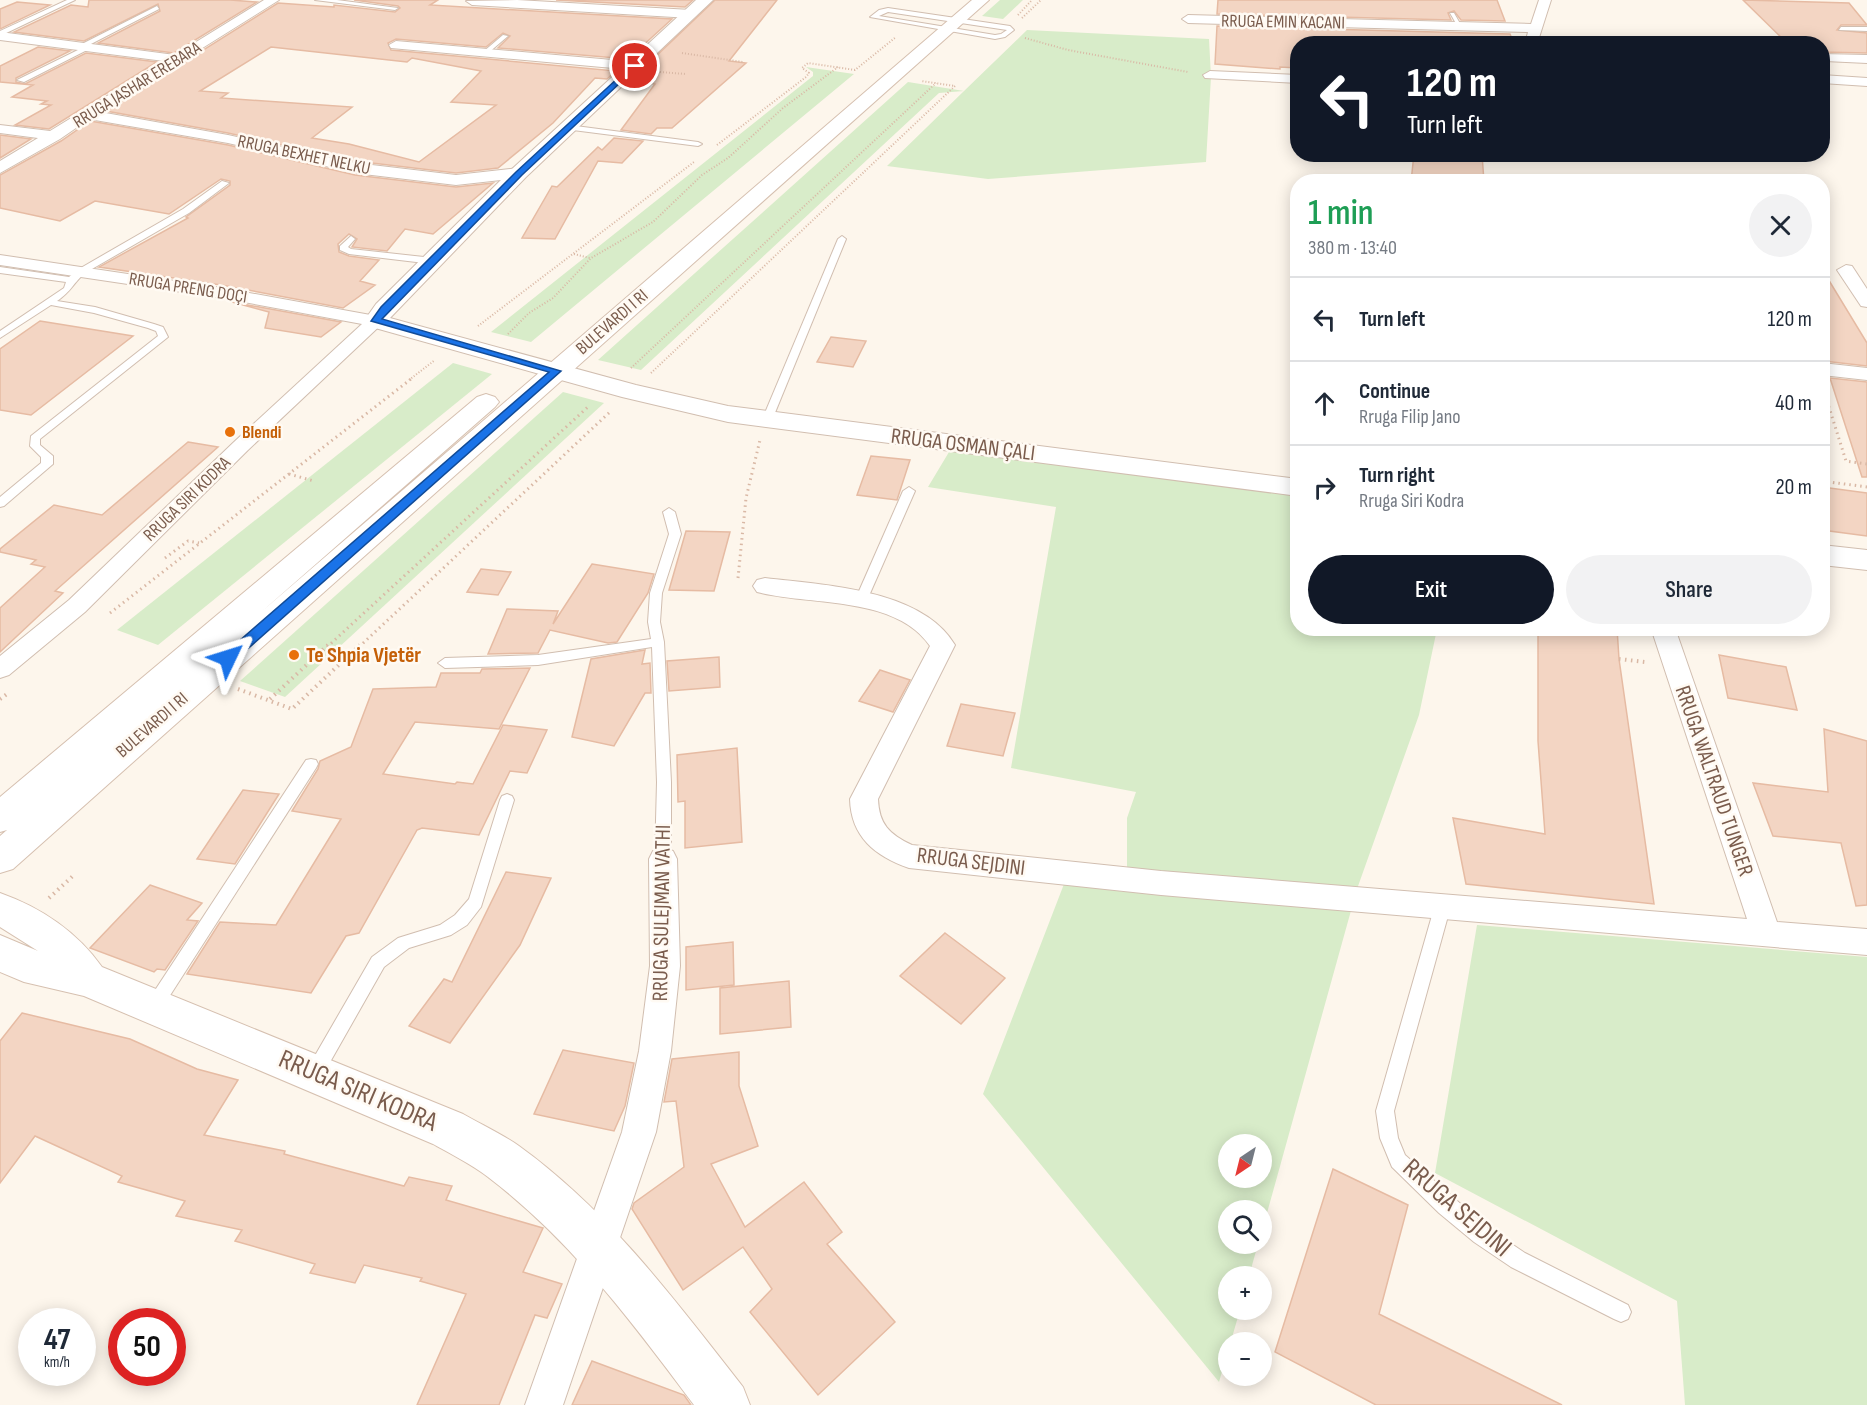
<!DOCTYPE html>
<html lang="en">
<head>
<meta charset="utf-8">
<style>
  :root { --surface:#fff; --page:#f2f2f3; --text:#1f2937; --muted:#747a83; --line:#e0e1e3; --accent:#111827 }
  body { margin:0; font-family:"Sofia Sans Condensed",sans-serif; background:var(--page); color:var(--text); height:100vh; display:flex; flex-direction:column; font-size:22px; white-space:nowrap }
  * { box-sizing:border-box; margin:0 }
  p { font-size:20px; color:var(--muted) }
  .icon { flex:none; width:33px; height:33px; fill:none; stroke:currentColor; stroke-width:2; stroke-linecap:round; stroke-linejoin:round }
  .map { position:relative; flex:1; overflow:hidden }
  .side { position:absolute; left:1290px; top:174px; width:540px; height:462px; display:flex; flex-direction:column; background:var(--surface); border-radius:24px; box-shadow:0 3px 15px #0003 }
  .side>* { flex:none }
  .banner { position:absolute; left:1290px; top:36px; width:540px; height:126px; border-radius:24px; box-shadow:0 3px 15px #0003; background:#111827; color:#fff; overflow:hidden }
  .needle { width:39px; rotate:215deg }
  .controls { position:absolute; left:1218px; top:1134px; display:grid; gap:12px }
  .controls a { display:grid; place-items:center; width:54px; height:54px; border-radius:50%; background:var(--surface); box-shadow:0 3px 15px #0003; font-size:30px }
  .speed { position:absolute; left:18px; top:1308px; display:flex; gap:12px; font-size:30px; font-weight:700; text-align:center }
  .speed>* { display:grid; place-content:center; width:78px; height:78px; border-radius:50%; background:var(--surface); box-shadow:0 3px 15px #0003; line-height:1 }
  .speed small { font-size:15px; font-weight:400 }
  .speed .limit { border:9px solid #d22; background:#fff; color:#111 }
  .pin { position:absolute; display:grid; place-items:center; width:51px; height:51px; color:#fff; margin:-26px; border:3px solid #fff; border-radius:50%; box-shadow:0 2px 6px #0007 }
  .me { position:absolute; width:66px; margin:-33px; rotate:49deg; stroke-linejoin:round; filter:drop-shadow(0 0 4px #0008) }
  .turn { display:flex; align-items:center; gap:21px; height:126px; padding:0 18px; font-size:27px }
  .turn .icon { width:78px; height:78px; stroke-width:2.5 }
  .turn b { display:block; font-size:42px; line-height:51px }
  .round { display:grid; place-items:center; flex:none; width:63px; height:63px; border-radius:32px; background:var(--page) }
  .summary { display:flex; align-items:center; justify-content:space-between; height:102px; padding:0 18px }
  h1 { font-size:36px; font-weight:600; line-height:45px; color:#1e9e55 }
  .button { display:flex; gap:12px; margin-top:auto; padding:12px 18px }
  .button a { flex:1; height:69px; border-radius:36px; background:var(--accent); color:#fff; font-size:24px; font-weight:600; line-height:69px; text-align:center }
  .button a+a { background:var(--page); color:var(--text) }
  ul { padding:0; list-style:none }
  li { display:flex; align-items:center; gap:18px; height:84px; padding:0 18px; border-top:2px solid var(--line) }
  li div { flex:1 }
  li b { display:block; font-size:22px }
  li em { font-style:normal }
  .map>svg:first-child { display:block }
  .green { fill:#d8ecc9; fill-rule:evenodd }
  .building { fill:#f3d5c3; stroke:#e6bba3; stroke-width:1.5; fill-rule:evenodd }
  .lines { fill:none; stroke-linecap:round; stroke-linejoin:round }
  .service-casing { stroke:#d1beb0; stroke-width:2 }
  .minor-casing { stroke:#d1beb0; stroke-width:2 }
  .tertiary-casing { stroke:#d1beb0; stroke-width:2 }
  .secondary-casing { stroke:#d6c0b0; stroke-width:2 }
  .path-far2 { stroke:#d9b8a5; stroke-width:2; stroke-dasharray:1 2; stroke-linecap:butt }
  .path-far1 { stroke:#d9b8a5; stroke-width:3; stroke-dasharray:1.5 4; stroke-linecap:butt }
  .path { stroke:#d9b8a5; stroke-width:4; stroke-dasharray:1.5 4.5; stroke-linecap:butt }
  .service { fill:#fff; fill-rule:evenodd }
  .minor { fill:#fff; fill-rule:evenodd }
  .tertiary { fill:#fff; fill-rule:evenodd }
  .secondary { fill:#fff; fill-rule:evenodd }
  .route { fill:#1a73e8; stroke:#114b97; stroke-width:1.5 }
  .food-dot { fill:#e8710a; stroke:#fffaf3; stroke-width:2 }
  .labels { text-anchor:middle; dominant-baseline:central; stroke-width:5; stroke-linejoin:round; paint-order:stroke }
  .far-street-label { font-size:18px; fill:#7a5c4d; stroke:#fffaf3 }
  .far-food-label { font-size:18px; font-weight:bold; fill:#c56008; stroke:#fffaf3; text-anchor:start }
  .street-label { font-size:22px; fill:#7a5c4d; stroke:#fffaf3 }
  .food-label { font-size:22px; font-weight:bold; fill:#c56008; stroke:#fffaf3; text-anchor:start }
  .near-street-label { font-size:27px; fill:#7a5c4d; stroke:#fffaf3 }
</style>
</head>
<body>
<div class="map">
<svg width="1867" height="1405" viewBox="0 0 1867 1405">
  <rect width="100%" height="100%" fill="#fdf6ec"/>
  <g class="green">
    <path d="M1000,0H1023L1003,19L982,16Z"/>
    <path d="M1027,30L1209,39L1211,77L1206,162L988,179L887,166L964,91L939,93L641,370L598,360L908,82L964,91Z"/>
    <path d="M806,67L854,74L531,342L491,332L813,76V72Z"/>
    <path d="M453,363L492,374L158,645L117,630Z"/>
    <path d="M563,392L604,403L285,697L240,681Z"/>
    <path d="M952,447L1297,489L1298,628L1437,629L1419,715L1357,889L1262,1231V1210H1228V1244H1258L1249,1276H1228V1310H1240L1219,1382L983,1094L1064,884L1127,892V818L1136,792L1011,768L1056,507L928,487ZM1228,1144H1262V1178H1228Z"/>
    <path d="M1477,925L1867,957V1405H1685L1677,1301L1435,1173Z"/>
  </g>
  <g class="building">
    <path d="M89,0H230L257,2L174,53L98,43L160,11L158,4L84,41L14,32L71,5L88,7Z"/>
    <path d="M354,0H438L430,5L672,19L628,59L498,48L510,36L503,33L486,47L396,39L388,43L391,50L616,71L607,79L595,78L553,123L498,168L456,173L355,161L228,133L106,111L278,3L334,7V5L395,12L400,8L398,6ZM271,47L407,62L412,58L481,71L451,102L496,105L419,162L349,144L312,138L352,107L221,98L228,93L200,91Z"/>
    <path d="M556,0H693L685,7Z"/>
    <path d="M715,0H777L729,61L746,63L672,128H657L651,134L621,130L655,84L630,81Z"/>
    <path d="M1218,0H1497L1505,21L1461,20L1454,11L1448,13L1451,20L1217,14Z"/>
    <path d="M1743,0L1849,3L1867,25H1841L1837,30L1867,33V53L1822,52V44H1788Z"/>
    <path d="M17,2L50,5L0,29V9Z"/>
    <path d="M1217,26L1510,34L1514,44H1479L1478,41L1416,37L1418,44H1298V68L1280,67V69L1215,64Z"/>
    <path d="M38,47L70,51L16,78V82L25,84L86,53L157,62L49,129L15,125L51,105L41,104L47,101L12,97L33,85L0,82V66Z"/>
    <path d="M90,121L228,145L355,175L456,187L493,183L433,234L405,229L387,251L352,247L357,239L349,234L338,244L339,252L349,256L379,260L360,281L375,285L343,308L221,285L99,267L188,218L186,217L230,185V181L221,179L169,214L95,201L60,221L0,208V175L61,141Z"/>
    <path d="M0,135L31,139L0,158Z"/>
    <path d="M614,138L643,141L622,163L598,161L555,239L522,238L552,186L557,187L598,147L602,150Z"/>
    <path d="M1414,154H1482L1484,182H1411Z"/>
    <path d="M1822,269L1867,343V366L1824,361Z"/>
    <path d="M232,302L341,322L321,337L265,328L269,312Z"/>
    <path d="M40,321L133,336L31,415L0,410V349Z"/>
    <path d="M831,337L866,341L853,367L817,362Z"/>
    <path d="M1830,378L1867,382V477H1862Z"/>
    <path d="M188,442L218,447L55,591L63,593L0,652V608L45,567L31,564L36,560L0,552V549L54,505L102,515Z"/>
    <path d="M871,456L910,460L897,500L857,495Z"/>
    <path d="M1822,487L1867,493V536L1822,530Z"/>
    <path d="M686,531L730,532L714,591L669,590Z"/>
    <path d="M592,564L654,574L648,593L617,642L608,643L550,630L538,653L488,654L507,609L558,611L553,624Z"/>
    <path d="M481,569L511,572L498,595L467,592Z"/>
    <path d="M1538,628H1617L1619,659L1654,904L1466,884L1453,818L1545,834L1538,741Z"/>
    <path d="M645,650L642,664L650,663L651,693H645L614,746L572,737L591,659Z"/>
    <path d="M1719,655L1786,667L1797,710L1728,698Z"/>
    <path d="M719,657L720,687L669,691L667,661Z"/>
    <path d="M530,668L499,729L415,722L383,774L455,784L457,782L473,784L503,725L547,730L527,773L510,771L479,835L422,828L417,830L359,933L346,936L311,993L187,974L220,922L276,925L341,819L292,811L318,769L320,761L351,747L373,689L436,687L441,673H480L482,669Z"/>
    <path d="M880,670L910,680L893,712L859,701Z"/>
    <path d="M961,704L1015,713L1003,756L947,746Z"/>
    <path d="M1824,729L1867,741V905L1856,906L1841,843L1773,836L1753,783L1828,792Z"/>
    <path d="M737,748L742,842L685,848V801L678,802L677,755Z"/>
    <path d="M243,790L279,794L235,864L197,859Z"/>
    <path d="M506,872L551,878L520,945L450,1043L409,1026L444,979L452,982Z"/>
    <path d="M150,885L202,903L187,920L198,921L165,970L157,969L154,972L90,948Z"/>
    <path d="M945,933L1005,978L961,1024L900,976Z"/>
    <path d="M733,942L734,985L686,990V947Z"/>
    <path d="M789,981L791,1027L720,1034V988Z"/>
    <path d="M22,1013L130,1039L197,1069L238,1080L204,1135L285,1151L284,1154L404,1186L409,1177L452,1186L446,1200L543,1228L523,1272L562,1284L547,1318L535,1315L499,1405H417L466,1294L420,1281L422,1278L364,1265L355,1283L310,1273L315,1264L235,1241L242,1230L176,1216L185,1201L118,1182L122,1176L35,1136L0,1183V1041Z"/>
    <path d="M563,1050L634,1063L625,1106L614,1131L534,1114Z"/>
    <path d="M739,1052V1086L758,1146L711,1164L745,1227L804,1182L842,1232L827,1244L895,1322L818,1395L750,1312L772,1289L743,1247L683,1290L632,1209L634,1203L684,1167L676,1101L664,1102L672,1059Z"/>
    <path d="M1333,1169L1408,1205L1379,1314L1562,1405H1376L1275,1352Z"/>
    <path d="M592,1361L684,1395L691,1405H572Z"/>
  </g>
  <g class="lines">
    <g class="service-casing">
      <g id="service">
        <path d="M67,0H75L0,36V31Z"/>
        <path d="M315,0H337L398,8L395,10Z"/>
        <path d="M157,6L159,9L89,45L91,48L24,82L17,80L82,48L80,45Z"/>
        <path d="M888,8L1010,26L1014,30L1005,37L995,39L870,17L879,10ZM888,12L1007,30L1001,34L995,35L879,16Z"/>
        <path d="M1450,13H1454L1462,27H1458Z"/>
        <path d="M1841,27H1867V31L1839,30Z"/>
        <path d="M503,35L508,36L487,54H483V52Z"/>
        <path d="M568,125L698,142L702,144L698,146L565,129L564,127Z"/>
        <path d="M222,181L229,183L189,213L85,273C73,283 72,291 57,301L95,307L154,324L163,327L168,337L40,439V445L53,456V464L4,506L0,507V497L41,463V457L30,446L31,436L158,336L156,331L148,328L94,313L51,305L0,338V331L64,288L66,282L0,273V267L69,277L79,269L183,209Z"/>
        <path d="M351,236L355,239L348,247L351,249L433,258L438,261L433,264L349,254L340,250V246Z"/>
        <path d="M842,236L846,239L772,420L767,423L763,422L762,420L838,239Z"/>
        <path d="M909,487L915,491L868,598L866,601H858L856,598L903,491Z"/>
        <path d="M669,508L675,512L681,534L662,593L660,622L664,642L671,782V859L668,863L663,865L658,863L655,859L657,782L652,647L538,665L445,668L438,663L445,658L538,655L651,639L648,622L650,593L669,534L663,512Z"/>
        <path d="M311,759L316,760L318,764L316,768L160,1011L154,1013L148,1011L146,1006L148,1001L306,760Z"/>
        <path d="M507,794L512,796L514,800L481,907L467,925L451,935L409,948L384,967L321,1078L315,1080L309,1078L306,1072L309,1066L372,957L398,938L440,925L455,915L469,899L500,800L502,796Z"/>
        <path d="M1443,898L1448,900L1451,905L1394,1111L1398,1138L1405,1155L1488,1228L1525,1253L1628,1305L1631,1312L1628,1319L1621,1322L1614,1319L1511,1267L1474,1242L1439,1213L1392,1167L1380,1138L1376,1111L1435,905L1438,900Z"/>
      </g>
    </g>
    <g class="minor-casing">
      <g id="minor">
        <path d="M264,0H279L100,112L228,135L355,163L456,175L519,168L527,173L519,178L456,185L355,173L228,143L89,119L60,139L0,173V161L38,138L0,133V125L50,131L164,61L0,40V32L175,55Z"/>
        <path d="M517,0L691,10L697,14L691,18L472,5L466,1Z"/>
        <path d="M1539,0H1551L1537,44H1525L1528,32L1188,23L1182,19L1188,15L1531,24Z"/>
        <path d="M396,41L635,62L642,66L635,70L391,48L389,45Z"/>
        <path d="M1822,54L1867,55V63L1825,61L1822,60Z"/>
        <path d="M1210,71L1298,75V83L1205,78L1203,75Z"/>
        <path d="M1822,75L1867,78V86L1822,83Z"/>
        <path d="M0,255L222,288L376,316L385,321L248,450L85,612L9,675L0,678V656L69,600L234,442L362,324L222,298L0,265Z"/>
        <path d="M1846,265L1852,266L1867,289V307L1861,306L1837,270Z"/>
        <path d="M1822,363L1867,368V380L1822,375Z"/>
        <path d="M765,578C824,585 922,589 955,645L878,799C879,824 889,834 912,845L1161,871L1747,919L1651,628H1675L1777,922L1867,929V955L1161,895L909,868C875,856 851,837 850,799L930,646C895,595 810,606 757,592L753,586L757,580Z"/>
        <path d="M663,847L673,851L677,859L680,966L671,1051L656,1132L563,1405H525L622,1132L639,1051L650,966L649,859L653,851Z"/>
      </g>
    </g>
    <g class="tertiary-casing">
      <g id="tertiary">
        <path d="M696,0H713L526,177L390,318L636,385L728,406L1298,479V496L728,422L622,397L368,326L364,321L376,304L512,169Z"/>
        <path d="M1822,545L1867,550V570L1822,565Z"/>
      </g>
    </g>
    <g class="secondary-casing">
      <g id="secondary">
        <path d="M972,0H989L13,869L0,873V836L7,830L0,832V797L477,397L486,394L495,397L499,402L495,407L260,613Z"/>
        <path d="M0,893C42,908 76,931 102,967L463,1114C482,1125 502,1134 519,1146C609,1211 675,1300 743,1387L750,1405H694C632,1322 571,1240 488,1177C471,1164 451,1154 433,1144L84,996L24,982L0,972V935L38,951L0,927Z"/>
      </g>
    </g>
    <g class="path-far2">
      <path d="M1018,15L1032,0"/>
      <path d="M1022,18L1041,0"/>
      <path d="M1025,38L1068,50L1188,72"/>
      <path d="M682,53L743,62"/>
      <path d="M660,72L686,74"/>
      <path d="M717,145L806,77L809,73L802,68L808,63L855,70L896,37"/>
      <path d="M574,254L590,258"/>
      <path d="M478,326L694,162"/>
      <path d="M508,334L529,313L553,298L591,258L653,222L702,175L728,158L783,108L838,67"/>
      <path d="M631,368L936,83"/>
      <path d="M651,373L955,86L921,81"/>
      <path d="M409,380L435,360"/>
    </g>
    <g class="path-far1">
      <path d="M1827,401L1846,461L1867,464"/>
      <path d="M289,474L314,481"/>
      <path d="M1822,481L1867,487"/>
      <path d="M165,558L188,541L199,543"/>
      <path d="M738,578L746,498L760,440"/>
      <path d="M110,613L411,379"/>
      <path d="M327,647L590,405"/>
      <path d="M359,647L611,411"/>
    </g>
    <g class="path">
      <path d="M1619,659L1645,662"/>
      <path d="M238,689L292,709L360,645"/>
      <path d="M0,699L7,694"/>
      <path d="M270,699L328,645"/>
      <path d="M49,898L75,874"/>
    </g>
    <use href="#service" class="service"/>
    <use href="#minor" class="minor"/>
    <use href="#tertiary" class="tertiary"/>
    <use href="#secondary" class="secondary"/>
  </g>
  <path class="route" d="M632,65L638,66L522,175L382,319L561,371L233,662H223V655L549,372L371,321L381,307L516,172Z"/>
  <g class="food-dot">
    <circle cx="230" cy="432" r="6"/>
    <circle cx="294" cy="655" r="6"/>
  </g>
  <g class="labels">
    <g class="far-street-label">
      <text transform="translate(1283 22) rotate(1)">RRUGA EMIN KACANI</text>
      <text transform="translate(137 85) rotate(-32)">RRUGA JASHAR EREBARA</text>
      <text transform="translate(304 155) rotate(12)">RRUGA BEXHET NELKU</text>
      <text transform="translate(188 288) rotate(9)">RRUGA PRENG DOÇI</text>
      <text transform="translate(612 322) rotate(-41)">BULEVARDI I RI</text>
      <text transform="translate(187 499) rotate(-44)">RRUGA SIRI KODRA</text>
      <text transform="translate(152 725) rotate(-41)">BULEVARDI I RI</text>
    </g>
    <g class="far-food-label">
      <text x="242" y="432">Blendi</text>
    </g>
    <g class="street-label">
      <text transform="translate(963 445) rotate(7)">RRUGA OSMAN ÇALI</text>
      <text transform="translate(1714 781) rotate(71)">RRUGA WALTRAUD TUNGER</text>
      <text transform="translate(971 862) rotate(7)">RRUGA SEJDINI</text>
      <text transform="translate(662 913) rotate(-89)">RRUGA SULEJMAN VATHI</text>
    </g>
    <g class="food-label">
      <text x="306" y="655">Te Shpia Vjetër</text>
    </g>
    <g class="near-street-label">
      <text transform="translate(358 1091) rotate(23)">RRUGA SIRI KODRA</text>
      <text transform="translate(1457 1208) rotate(41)">RRUGA SEJDINI</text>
    </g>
  </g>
</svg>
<div class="controls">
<a><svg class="needle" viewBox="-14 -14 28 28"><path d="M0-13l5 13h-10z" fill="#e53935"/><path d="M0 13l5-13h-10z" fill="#747a83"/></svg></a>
<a><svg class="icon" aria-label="search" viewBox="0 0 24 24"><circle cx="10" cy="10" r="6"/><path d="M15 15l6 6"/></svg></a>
<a>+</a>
<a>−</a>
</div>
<div class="speed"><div>47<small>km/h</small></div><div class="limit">50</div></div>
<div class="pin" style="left:635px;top:66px;background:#d93025"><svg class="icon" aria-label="arrive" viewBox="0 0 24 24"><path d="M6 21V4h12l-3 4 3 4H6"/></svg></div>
<svg class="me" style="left:228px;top:658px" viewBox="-20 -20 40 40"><path d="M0-17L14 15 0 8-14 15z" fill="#1a73e8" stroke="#fff" stroke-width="4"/></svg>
<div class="banner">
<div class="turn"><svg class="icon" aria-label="left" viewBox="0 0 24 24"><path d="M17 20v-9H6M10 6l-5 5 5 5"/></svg><div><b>120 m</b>Turn left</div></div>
</div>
<section class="side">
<div class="summary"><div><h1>1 min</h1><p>380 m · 13:40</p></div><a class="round"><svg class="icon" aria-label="close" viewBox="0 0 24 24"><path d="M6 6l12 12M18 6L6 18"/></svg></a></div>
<ul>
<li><svg class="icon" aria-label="left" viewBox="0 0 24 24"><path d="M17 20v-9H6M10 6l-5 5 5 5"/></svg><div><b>Turn left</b></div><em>120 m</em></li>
<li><svg class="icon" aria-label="ahead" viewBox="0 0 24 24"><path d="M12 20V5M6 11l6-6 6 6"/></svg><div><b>Continue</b><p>Rruga Filip Jano</p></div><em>40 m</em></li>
<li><svg class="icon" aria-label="right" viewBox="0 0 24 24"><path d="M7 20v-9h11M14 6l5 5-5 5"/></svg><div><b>Turn right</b><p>Rruga Siri Kodra</p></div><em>20 m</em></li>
</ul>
<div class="button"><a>Exit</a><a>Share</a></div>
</section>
</div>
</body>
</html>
